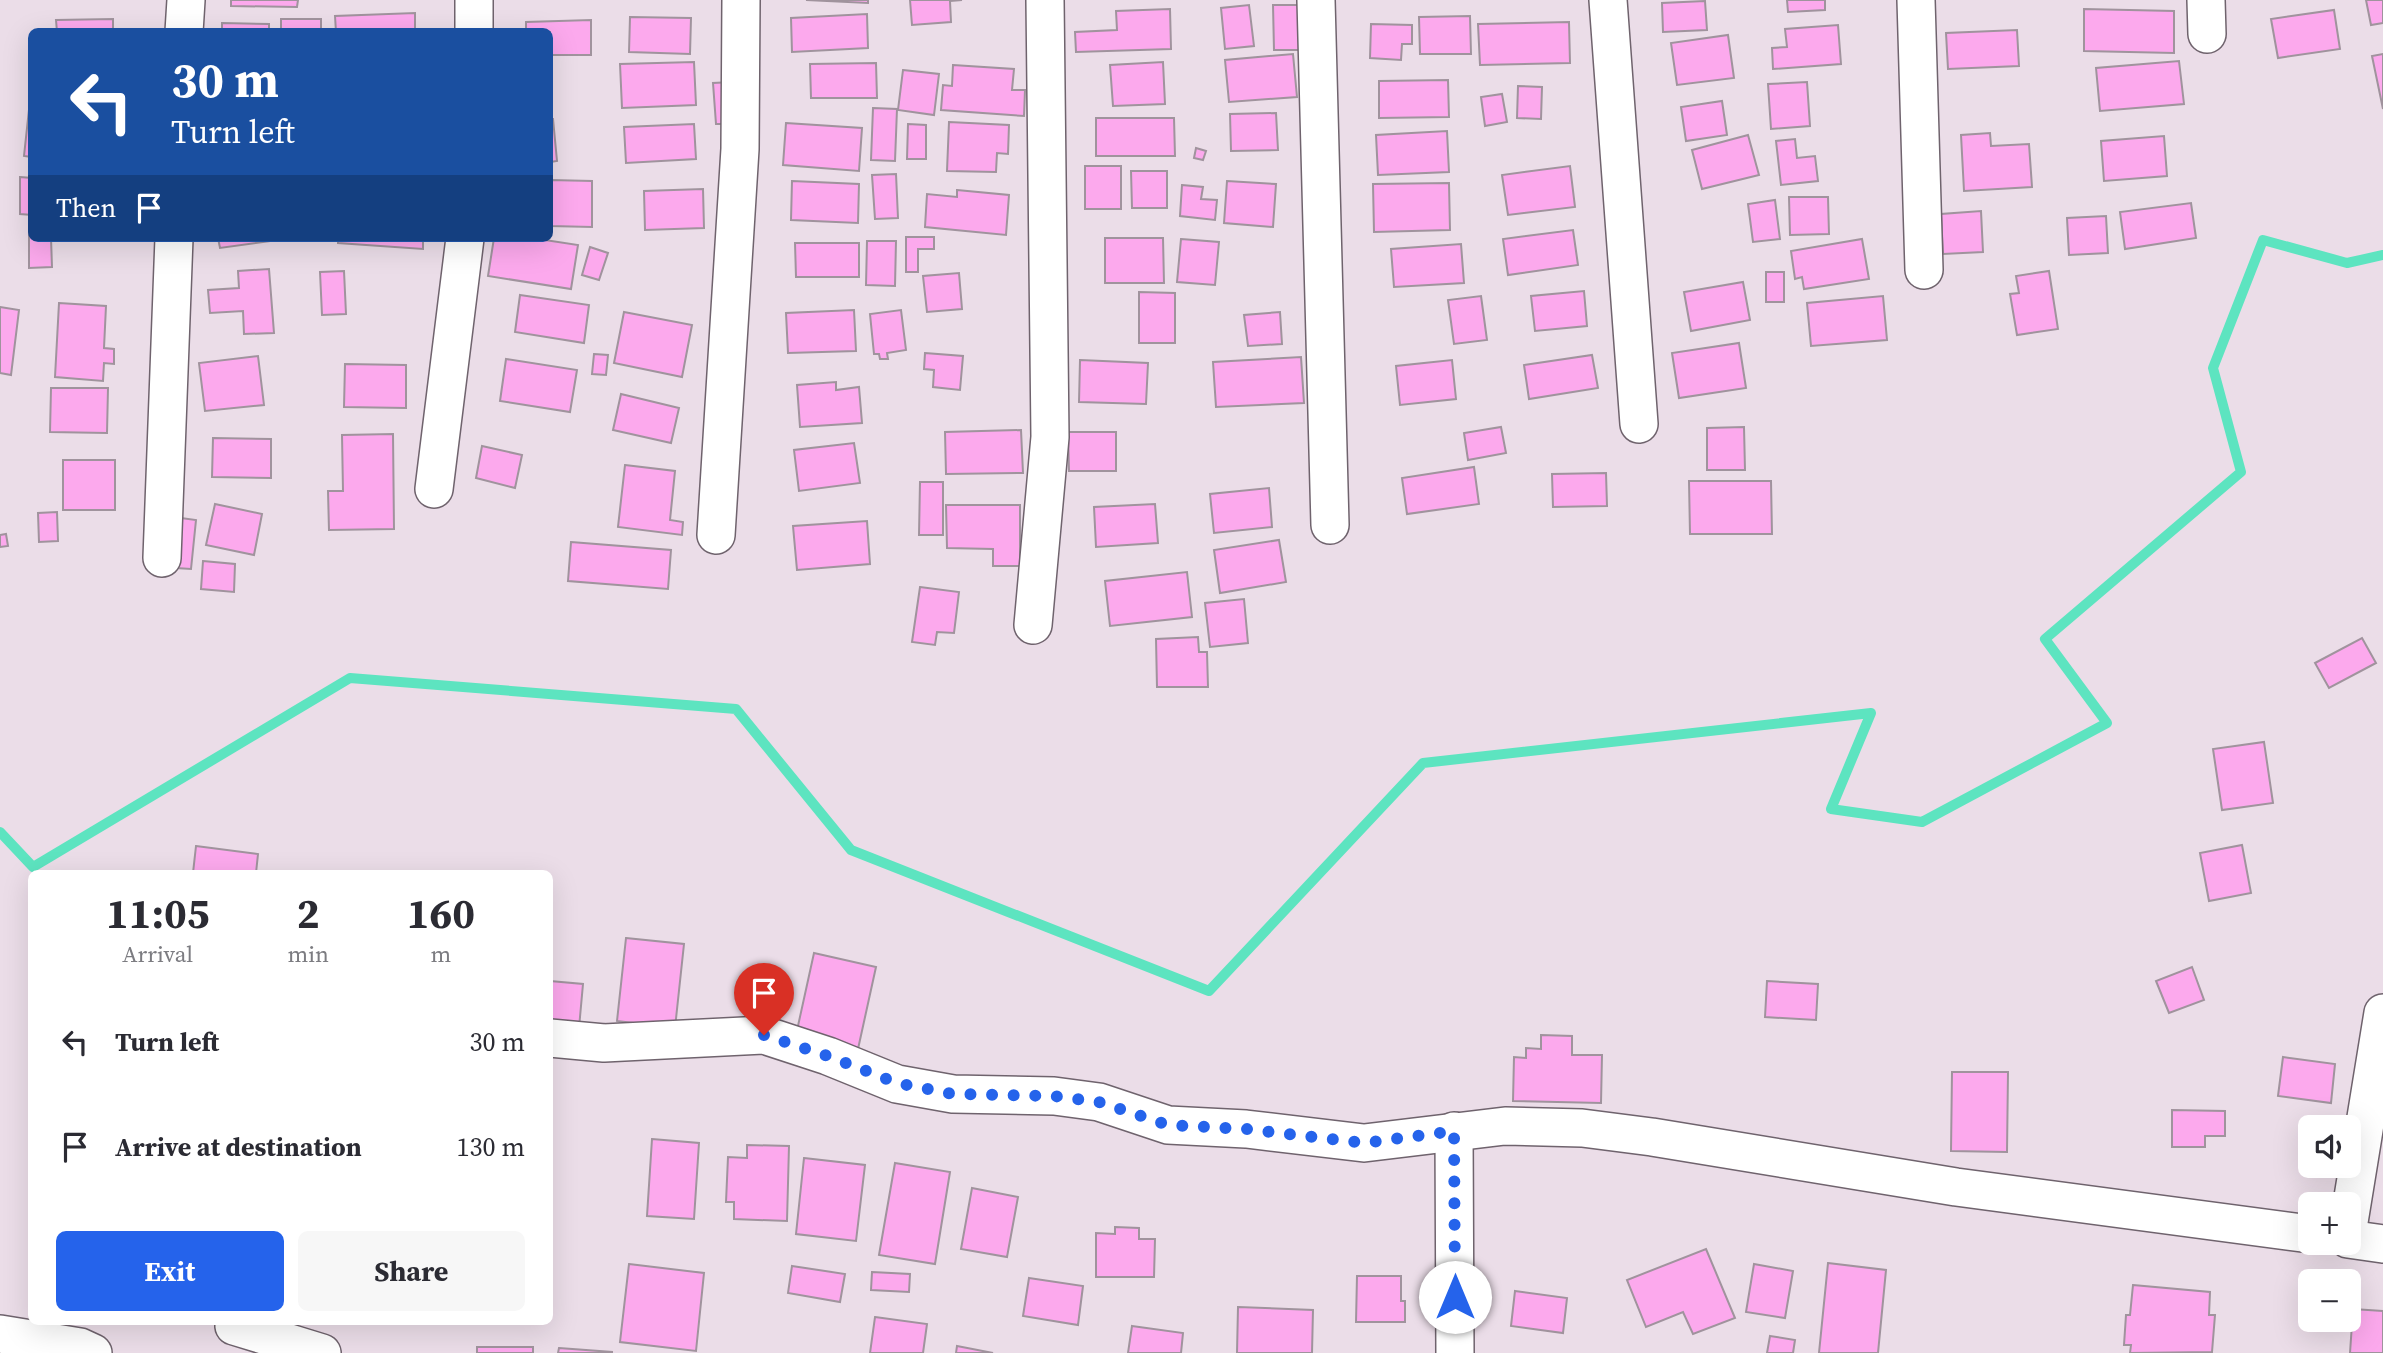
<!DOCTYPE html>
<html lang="en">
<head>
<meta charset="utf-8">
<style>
  :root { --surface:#fff; --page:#f7f7f7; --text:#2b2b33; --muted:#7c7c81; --accent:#2563eb }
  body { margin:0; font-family:"Source Serif 4",serif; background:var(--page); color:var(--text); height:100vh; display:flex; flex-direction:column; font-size:26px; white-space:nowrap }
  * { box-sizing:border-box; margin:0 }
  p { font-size:23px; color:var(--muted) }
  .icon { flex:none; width:38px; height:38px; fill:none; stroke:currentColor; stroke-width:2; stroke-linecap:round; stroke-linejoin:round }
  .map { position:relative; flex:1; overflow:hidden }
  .drawer { position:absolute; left:28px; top:870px; width:525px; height:455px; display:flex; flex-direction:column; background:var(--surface); border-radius:10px; box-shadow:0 7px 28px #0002 }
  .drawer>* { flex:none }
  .hud { position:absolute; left:28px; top:28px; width:525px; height:214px; border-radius:10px; box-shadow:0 7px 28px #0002; background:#1a4fa0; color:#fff; overflow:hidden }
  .fabs { position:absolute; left:2298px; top:1115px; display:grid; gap:14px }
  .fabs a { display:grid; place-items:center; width:63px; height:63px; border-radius:10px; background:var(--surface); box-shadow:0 7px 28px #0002; font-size:35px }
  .pin { position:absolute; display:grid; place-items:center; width:60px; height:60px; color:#fff; margin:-72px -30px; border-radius:50% 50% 50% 0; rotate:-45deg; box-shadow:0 0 7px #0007 }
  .pin .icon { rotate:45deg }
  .me { position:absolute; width:77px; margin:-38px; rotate:0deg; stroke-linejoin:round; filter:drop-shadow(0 0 5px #0008) }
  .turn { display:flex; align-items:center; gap:24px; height:147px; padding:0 28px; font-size:32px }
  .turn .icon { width:91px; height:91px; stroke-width:2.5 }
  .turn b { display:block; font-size:49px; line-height:60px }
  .then { display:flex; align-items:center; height:66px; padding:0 28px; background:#0003; gap:14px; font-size:26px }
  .eta { display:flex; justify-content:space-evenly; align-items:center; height:119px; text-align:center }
  .eta b { font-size:42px; font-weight:700; line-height:49px }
  .cta { display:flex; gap:14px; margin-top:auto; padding:14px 28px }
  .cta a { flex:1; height:80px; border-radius:10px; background:var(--accent); color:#fff; font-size:28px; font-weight:700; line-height:80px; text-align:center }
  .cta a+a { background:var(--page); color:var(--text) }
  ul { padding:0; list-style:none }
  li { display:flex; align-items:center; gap:21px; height:105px; padding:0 28px }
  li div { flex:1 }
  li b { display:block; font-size:26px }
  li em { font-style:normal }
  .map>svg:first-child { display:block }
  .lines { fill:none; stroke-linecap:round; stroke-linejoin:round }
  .stream { stroke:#5de4c0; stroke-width:10 }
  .building { fill:#fca9ed; stroke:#a0939d; stroke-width:2 }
  .minor-casing { stroke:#6f636d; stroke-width:40 }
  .minor { stroke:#fff; stroke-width:37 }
  .route { stroke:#2563eb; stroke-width:12; stroke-dasharray:0 21.6 }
</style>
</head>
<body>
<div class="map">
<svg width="2383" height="1353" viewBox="0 0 2383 1353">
  <rect width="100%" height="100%" fill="#ebdde8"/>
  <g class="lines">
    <path class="stream" d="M0,832L33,867L350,678L736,709L851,850L1209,991L1423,763L1871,713L1831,809L1922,822L2107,723L2045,639L2241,472L2213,368L2263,240L2347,263L2383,255"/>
  </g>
  <g class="building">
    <path d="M231,0H298L297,7L231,6Z"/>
    <path d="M806,0H868V3Z"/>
    <path d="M910,0H962L950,1L951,22L912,25Z"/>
    <path d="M1787,0H1825V10L1788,12Z"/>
    <path d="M2366,0H2383V23L2371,25Z"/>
    <path d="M1705,1L1707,30L1663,32L1662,3Z"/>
    <path d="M1249,5L1254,46L1225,49L1221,8Z"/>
    <path d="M1273,5H1313V50H1274Z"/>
    <path d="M1170,9L1171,49L1076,52L1075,32L1117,30L1116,11Z"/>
    <path d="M2084,9L2174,11V53L2084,51Z"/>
    <path d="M2334,10L2340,49L2278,58L2271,19Z"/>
    <path d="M415,13V32H336L335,16Z"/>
    <path d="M867,14L868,48L792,52L791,18Z"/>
    <path d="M1470,16L1471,54H1420L1419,17Z"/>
    <path d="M630,17L691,18L690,54L629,52Z"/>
    <path d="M113,19V32H57L56,20Z"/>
    <rect x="281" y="19" width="40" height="13"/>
    <path d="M591,20V55H550V32H526V22Z"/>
    <path d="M1569,22L1570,63L1480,65L1478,24Z"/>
    <path d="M222,23L269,24V32H222Z"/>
    <path d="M1371,24L1412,25V44H1402L1401,60L1370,58Z"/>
    <path d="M1838,25L1841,64L1773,69L1772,48L1787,47L1785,29Z"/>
    <path d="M2017,30L2019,66L1948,69L1946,33Z"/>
    <path d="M1728,35L1734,78L1677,85L1671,43Z"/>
    <path d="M1293,54L1297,97L1229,102L1225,60Z"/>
    <path d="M2383,54V109L2372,56Z"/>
    <path d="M2179,61L2184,104L2100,111L2096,68Z"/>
    <path d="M694,62L696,105L622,108L620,64Z"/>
    <path d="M1163,62L1165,104L1113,106L1110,65Z"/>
    <path d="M876,63L877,98H811L810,64Z"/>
    <path d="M953,65L1014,69L1012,90H1025L1024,116L941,110L943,85L952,86Z"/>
    <path d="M903,70L939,74L934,115L898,110Z"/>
    <path d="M1448,80L1449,117L1379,118V81Z"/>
    <path d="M732,82L735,124H716L713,83Z"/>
    <path d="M1807,82L1810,126L1771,129L1768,84Z"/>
    <path d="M1518,86L1542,87L1541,119L1517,118Z"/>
    <path d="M31,91H32V157L24,156Z"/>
    <path d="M1502,94L1507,122L1485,126L1481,97Z"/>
    <path d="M1722,101L1727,135L1686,141L1681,107Z"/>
    <path d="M873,108L897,109L895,161L871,160Z"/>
    <path d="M1276,113L1278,150L1231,151L1230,114Z"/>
    <path d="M1096,118H1174L1175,156H1096Z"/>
    <path d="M550,119H553L557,161L550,162Z"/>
    <path d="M949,122L1009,125L1008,154L997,153L996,172L947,171Z"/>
    <path d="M786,123L862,128L859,171L783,165Z"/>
    <path d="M694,124L696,159L626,163L624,127Z"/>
    <path d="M908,124L926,125V159H907Z"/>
    <path d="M1447,131L1449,172L1378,175L1376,135Z"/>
    <path d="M1990,133L1991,146L2029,144L2032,187L1964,191L1961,135Z"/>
    <path d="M1748,135L1759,175L1702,189L1692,150Z"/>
    <path d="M2164,136L2167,176L2104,181L2101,141Z"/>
    <path d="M1795,139L1797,158L1815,156L1818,181L1781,185L1776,141Z"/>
    <path d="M1196,148L1206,151L1203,160L1194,158Z"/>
    <rect x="1085" y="166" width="36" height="43"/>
    <path d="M1570,166L1575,207L1508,215L1502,175Z"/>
    <path d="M1131,171H1167V208H1132Z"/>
    <path d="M896,174L898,218L875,219L872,175Z"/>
    <path d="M20,177L32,178V215L20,214Z"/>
    <path d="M550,180L592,181V227L550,226Z"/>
    <path d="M792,181L859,184L858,223L791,220Z"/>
    <path d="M1227,181L1276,184L1273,227L1224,223Z"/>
    <path d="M1449,183L1450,230L1374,232L1373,184Z"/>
    <path d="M1182,185L1203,187L1201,199L1217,200L1215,220L1180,216Z"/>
    <path d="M703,189L704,228L645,230L644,191Z"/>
    <path d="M957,190L1009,195L1006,235L925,227L927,194L957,197Z"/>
    <path d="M1789,197H1828L1829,234L1790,235Z"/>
    <path d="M1775,200L1780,239L1753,242L1748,204Z"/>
    <path d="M2191,203L2196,238L2125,249L2120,212Z"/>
    <path d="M1981,211L1983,252L1943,254L1941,214Z"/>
    <path d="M2106,216L2108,253L2069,255L2067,218Z"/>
    <path d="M1573,230L1578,265L1508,275L1503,239Z"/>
    <path d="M29,233H32V238H51L52,267L29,268Z"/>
    <path d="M906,237H934V249H918V272H906Z"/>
    <path d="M218,238H292L220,248Z"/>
    <path d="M338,238H423V249L338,243Z"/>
    <path d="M494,238H532L578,245L571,289L488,276Z"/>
    <path d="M1105,238H1163L1164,283H1105Z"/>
    <path d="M1181,239L1219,242L1215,285L1177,282Z"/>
    <path d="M1862,239L1869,279L1804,289L1802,277L1795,279L1791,251Z"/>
    <path d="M867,241H896L895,286L866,285Z"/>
    <path d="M795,243H859V277H796Z"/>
    <path d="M1461,244L1464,283L1394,287L1391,249Z"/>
    <path d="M590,247L608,253L599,280L582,275Z"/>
    <path d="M269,269L274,333L244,334L243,311L210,313L208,290L239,288L238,271Z"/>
    <path d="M344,271L346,314L322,315L320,272Z"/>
    <path d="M2049,271L2058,329L2017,335L2010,294L2019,293L2016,276Z"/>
    <rect x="1766" y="272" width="18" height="30"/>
    <path d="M959,273L962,309L927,312L923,276Z"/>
    <path d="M1743,282L1750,320L1691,331L1684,292Z"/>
    <path d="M1584,291L1587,326L1535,331L1531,296Z"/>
    <path d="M1139,292L1175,293V343H1139Z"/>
    <path d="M520,295L589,305L584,343L515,332Z"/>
    <path d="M1481,296L1487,340L1454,344L1448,300Z"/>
    <path d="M1883,296L1887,340L1811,346L1807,303Z"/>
    <path d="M59,303L106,306L104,348L114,349V364L104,363L103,381L55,377Z"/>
    <path d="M0,307L19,310L11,375L0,373Z"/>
    <path d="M854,310L856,351L788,353L786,313Z"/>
    <path d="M901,310L906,350L887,353L888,359H880L879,354H874L870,314Z"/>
    <path d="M624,312L692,325L682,377L614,363Z"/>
    <path d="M1280,312L1282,344L1248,346L1244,315Z"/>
    <path d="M1739,343L1746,388L1679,398L1672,353Z"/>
    <path d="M925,353L963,356L960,390L933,387L934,370L924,369Z"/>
    <path d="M594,354L608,355L606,375L592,374Z"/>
    <path d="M1592,355L1598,388L1529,399L1524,365Z"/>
    <path d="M258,356L264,405L205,411L199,363Z"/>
    <path d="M1301,357L1304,403L1216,407L1213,362Z"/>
    <path d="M506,359L577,370L570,412L500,401Z"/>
    <path d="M1080,360L1148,363L1146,404L1079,402Z"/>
    <path d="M1452,360L1456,399L1400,405L1396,366Z"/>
    <path d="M345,364L406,365V408L344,407Z"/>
    <path d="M836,382V390L859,387L862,423L800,427L797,385Z"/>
    <path d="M51,388H108L107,433L50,432Z"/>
    <path d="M621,394L679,408L671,443L613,430Z"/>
    <path d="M1501,427L1506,453L1468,460L1464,433Z"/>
    <path d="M1744,427L1745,470H1707V428Z"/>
    <path d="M1021,430L1023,473L946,474L945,432Z"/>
    <path d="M1068,432H1116V471H1069Z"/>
    <path d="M393,434L394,529L329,530L328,491H343L342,435Z"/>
    <path d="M213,438L271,439V478L212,477Z"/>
    <path d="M854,443L860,483L799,491L794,450Z"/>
    <path d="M482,446L522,455L515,488L476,478Z"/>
    <rect x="63" y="460" width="52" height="50"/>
    <path d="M625,465L675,471L670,520L683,522L682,535L618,527Z"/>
    <path d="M1474,467L1479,504L1407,514L1402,478Z"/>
    <path d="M1606,473L1607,506L1553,507L1552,474Z"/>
    <path d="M1689,481H1771L1772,534H1690Z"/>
    <path d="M920,482H943V535H919Z"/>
    <path d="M1269,488L1272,527L1214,533L1210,494Z"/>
    <path d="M215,504L262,514L254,555L206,545Z"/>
    <path d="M1155,504L1158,543L1096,547L1094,507Z"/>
    <path d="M946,505H1020V566H993V549L947,548Z"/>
    <path d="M57,512L58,541L39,542L38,513Z"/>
    <path d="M181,518L196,520L191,569L176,568Z"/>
    <path d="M867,521L870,564L797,570L793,526Z"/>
    <path d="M6,534L8,546L0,547V535Z"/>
    <path d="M1279,540L1286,582L1220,593L1214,550Z"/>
    <path d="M571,542L671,550L668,589L568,581Z"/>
    <path d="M203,561L235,564L234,592L201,589Z"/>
    <path d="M1187,572L1192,617L1110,626L1105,581Z"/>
    <path d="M920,587L959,592L954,633L937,632L935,645L912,642Z"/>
    <path d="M1244,599L1248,643L1210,647L1205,603Z"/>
    <path d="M1198,637L1199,652H1207L1208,687H1157L1156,639Z"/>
    <path d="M2362,638L2376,663L2329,688L2315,663Z"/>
    <path d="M2264,742L2273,803L2222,810L2213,749Z"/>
    <path d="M2242,845L2251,893L2209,901L2200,853Z"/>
    <path d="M196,846L258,854L256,873H193Z"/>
    <path d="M626,938L684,944L675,1028L617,1021Z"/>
    <path d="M814,953L876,967L858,1049L796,1035Z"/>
    <path d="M2192,967L2204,1000L2169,1013L2156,981Z"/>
    <path d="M550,981L583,984L579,1028L550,1026Z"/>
    <path d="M1767,981L1818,984L1816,1020L1765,1017Z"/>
    <path d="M1541,1035L1572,1036V1055H1602L1601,1103L1513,1101L1514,1057L1526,1058V1048L1541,1049Z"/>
    <path d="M2283,1057L2335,1064L2331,1103L2278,1096Z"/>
    <path d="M1952,1072H2008L2007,1152L1951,1151Z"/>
    <path d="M2172,1110L2225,1111V1136H2205V1147H2172Z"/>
    <path d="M652,1139L699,1143L694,1219L647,1216Z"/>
    <path d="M747,1145L789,1146L787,1221L734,1219V1202H726L728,1157L747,1158Z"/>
    <path d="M804,1158L865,1165L856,1241L796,1234Z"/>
    <path d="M895,1163L950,1172L935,1264L879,1255Z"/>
    <path d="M972,1188L1018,1197L1007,1257L961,1249Z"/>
    <path d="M1115,1227L1139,1228V1239H1155L1154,1277H1096V1233L1115,1234Z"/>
    <path d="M1706,1249L1735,1318L1693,1334L1683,1312L1646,1327L1627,1280Z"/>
    <path d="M1828,1263L1886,1270L1878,1353H1819Z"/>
    <path d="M629,1264L704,1273L696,1351L620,1342Z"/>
    <path d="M1754,1264L1793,1271L1785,1318L1746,1312Z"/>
    <path d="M792,1266L845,1274L840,1302L788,1293Z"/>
    <path d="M872,1272L910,1274L909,1292L871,1290Z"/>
    <path d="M1357,1276H1401V1301H1405V1322H1356Z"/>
    <path d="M1029,1278L1083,1286L1078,1325L1023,1316Z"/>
    <path d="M2133,1285L2210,1292L2209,1315H2215L2212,1352L2130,1353L2131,1345H2124L2126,1315H2130Z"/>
    <path d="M1515,1291L1567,1298L1563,1333L1511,1326Z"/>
    <path d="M1238,1307L1313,1310L1312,1353H1237Z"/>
    <path d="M2353,1309L2383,1311V1353H2350Z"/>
    <path d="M875,1317L927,1324L923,1353H870Z"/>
    <path d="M1132,1326L1183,1333L1181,1353H1128Z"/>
    <path d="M1770,1336L1795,1340L1793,1353H1767Z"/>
    <path d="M957,1346L993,1353H956Z"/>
    <rect x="477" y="1347" width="56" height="6"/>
    <path d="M559,1348L612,1352V1353H558Z"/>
  </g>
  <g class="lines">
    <g class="minor-casing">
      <g id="minor">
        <path d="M1316,0L1330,525"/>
        <path d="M1608,0L1639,424"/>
        <path d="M1916,0L1924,270"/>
        <path d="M2206,0L2207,34"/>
        <path d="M184,32L186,0"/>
        <path d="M474,32V0"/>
        <path d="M434,489L465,238"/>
        <path d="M716,535L740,149L741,0"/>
        <path d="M162,558L174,238"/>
        <path d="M1033,625L1050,437L1045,0"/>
        <path d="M550,1038L604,1043L764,1035L828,1056L897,1084L953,1094L1054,1096L1099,1102L1168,1125L1246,1129L1364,1143L1505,1126L1582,1128L1652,1137L1956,1187L2310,1234"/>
        <path d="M1454,1131L1455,1353"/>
        <path d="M2348,1228L2383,1013"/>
        <path d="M2348,1239L2383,1244"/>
        <path d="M234,1326L322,1353"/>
        <path d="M0,1334L80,1347L93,1353"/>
      </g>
    </g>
    <use href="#minor" class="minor"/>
  </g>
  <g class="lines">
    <path class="route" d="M764,1035L828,1056L897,1083L953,1094L1054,1096L1099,1102L1168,1125L1246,1129L1364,1143L1454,1131L1455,1297"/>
  </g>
</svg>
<div class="fabs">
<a><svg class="icon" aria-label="sound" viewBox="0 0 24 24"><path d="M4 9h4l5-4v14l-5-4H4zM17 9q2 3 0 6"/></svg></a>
<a>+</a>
<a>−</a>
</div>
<div class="pin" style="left:764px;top:1035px;background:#d93025"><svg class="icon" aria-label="arrive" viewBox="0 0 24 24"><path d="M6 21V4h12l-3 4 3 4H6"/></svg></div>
<svg class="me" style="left:1455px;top:1297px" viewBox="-20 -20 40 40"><circle r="19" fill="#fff"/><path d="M0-13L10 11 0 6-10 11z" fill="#2563eb"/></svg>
<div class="hud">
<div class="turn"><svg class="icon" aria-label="left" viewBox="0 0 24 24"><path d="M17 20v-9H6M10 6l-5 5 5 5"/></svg><div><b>30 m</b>Turn left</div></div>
<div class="then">Then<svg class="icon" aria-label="arrive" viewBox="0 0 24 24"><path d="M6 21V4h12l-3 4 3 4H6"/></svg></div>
</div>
<section class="drawer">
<div class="eta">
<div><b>11:05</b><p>Arrival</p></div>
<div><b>2</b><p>min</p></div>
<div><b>160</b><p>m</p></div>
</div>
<ul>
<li><svg class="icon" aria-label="left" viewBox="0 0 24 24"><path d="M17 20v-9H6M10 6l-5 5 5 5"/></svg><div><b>Turn left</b></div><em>30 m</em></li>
<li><svg class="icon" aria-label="arrive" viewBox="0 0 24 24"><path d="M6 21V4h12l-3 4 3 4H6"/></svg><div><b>Arrive at destination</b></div><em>130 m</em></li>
</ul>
<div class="cta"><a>Exit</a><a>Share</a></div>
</section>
</div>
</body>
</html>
